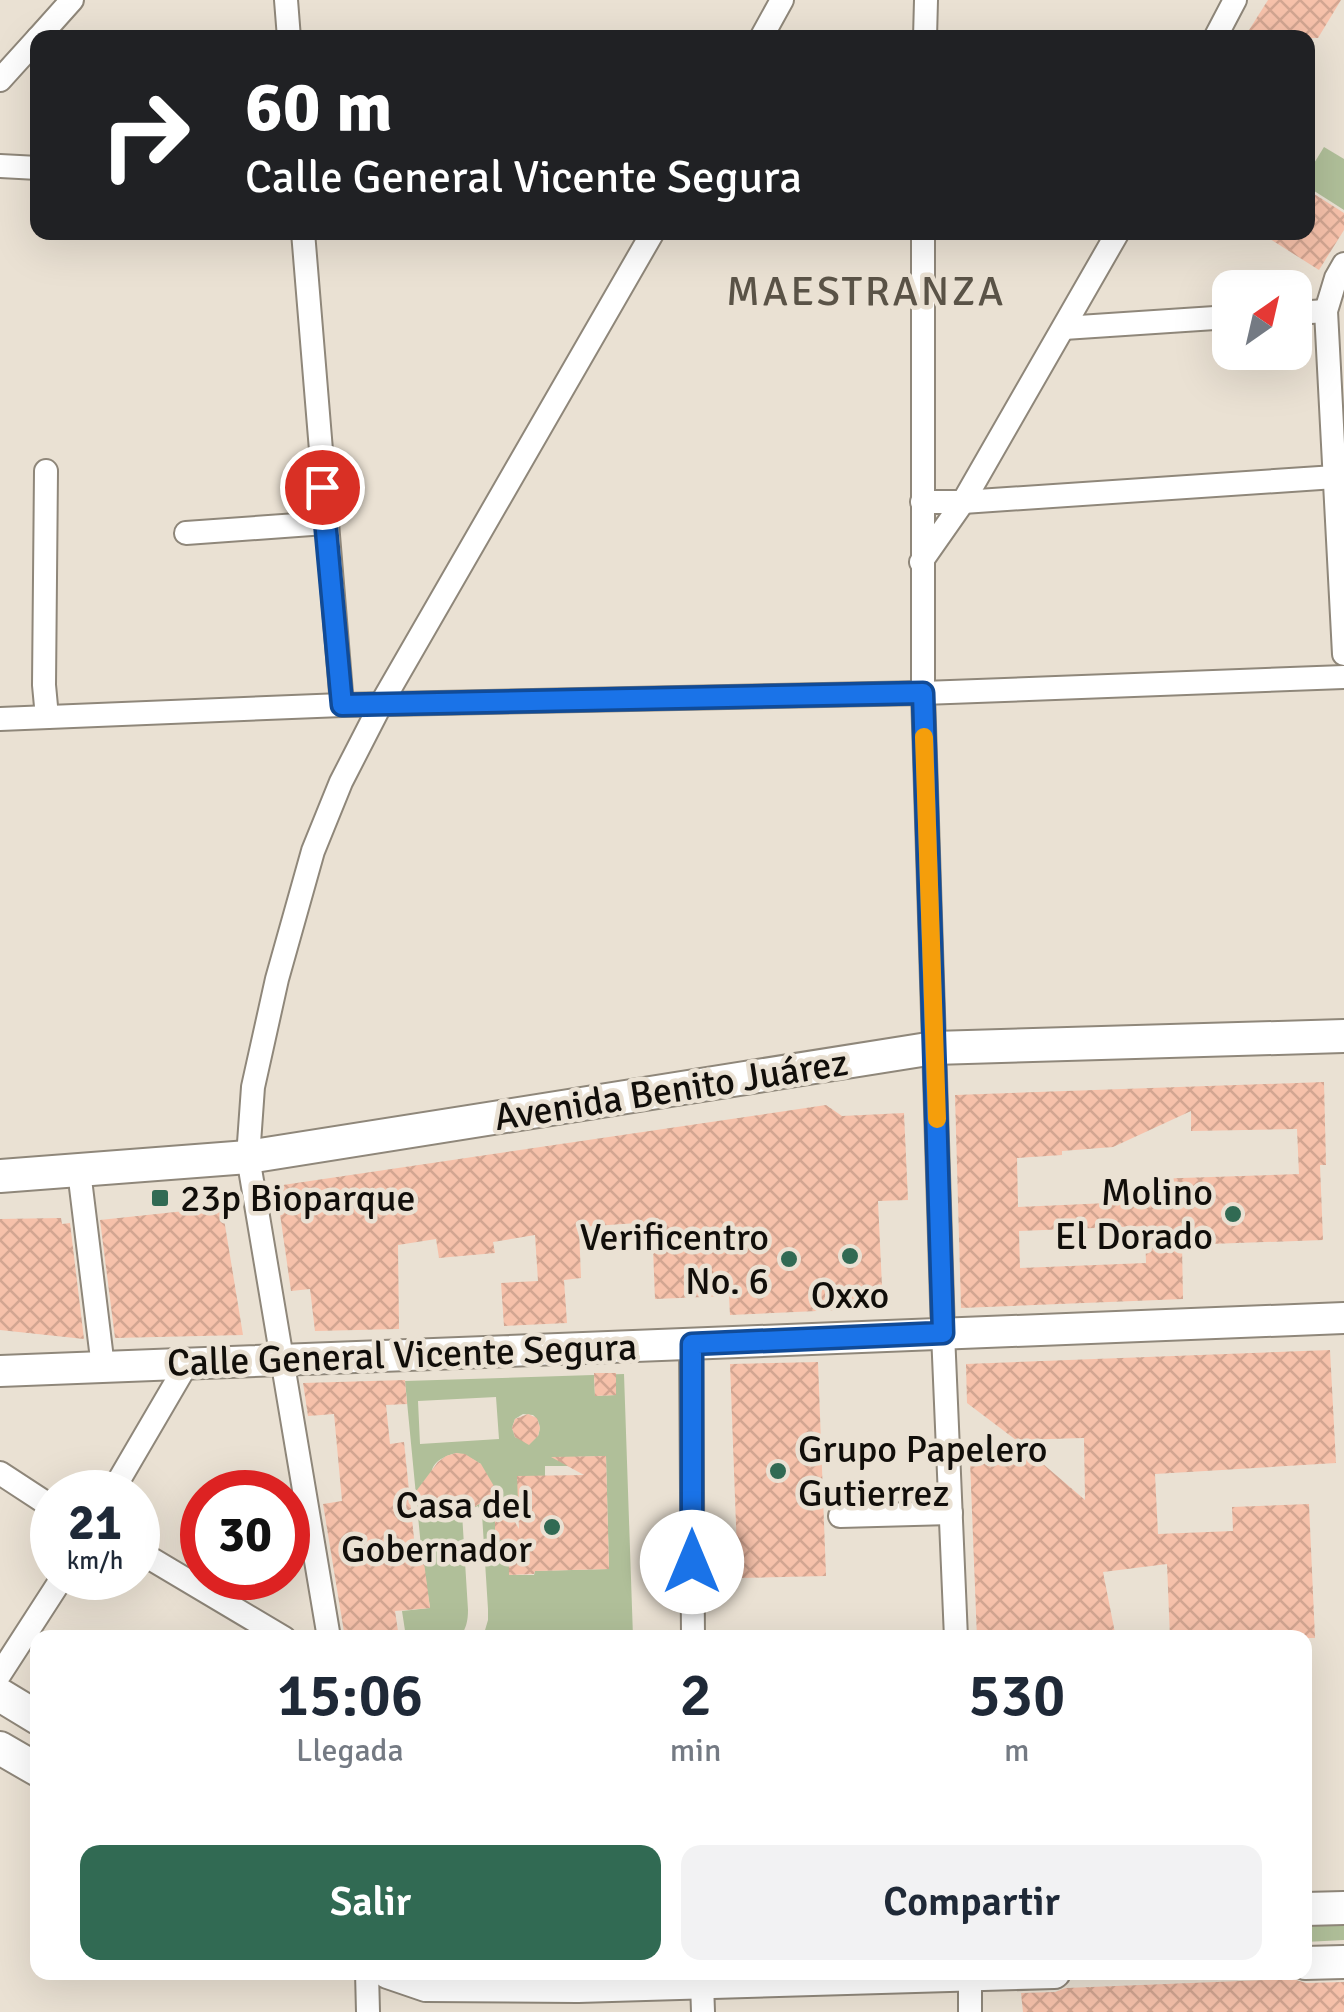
<!DOCTYPE html>
<html lang="es">
<head>
<meta charset="utf-8">
<style>
  :root { --surface:#fff; --page:#f2f2f3; --text:#1f2937; --muted:#747a83; --accent:#316a53 }
  body { margin:0; font-family:Signika,sans-serif; background:var(--page); color:var(--text); height:100vh; display:flex; flex-direction:column; font-size:38px; white-space:nowrap }
  * { box-sizing:border-box; margin:0 }
  p { font-size:32px; color:var(--muted) }
  .icon { flex:none; width:55px; height:55px; fill:none; stroke:currentColor; stroke-width:2; stroke-linecap:round; stroke-linejoin:round }
  .map { position:relative; flex:1; overflow:hidden }
  .details { position:absolute; left:30px; top:1630px; width:1282px; height:350px; display:flex; flex-direction:column; background:var(--surface); border-radius:20px; box-shadow:0 10px 40px #0002 }
  .details>* { flex:none }
  .banner { position:absolute; left:30px; top:30px; width:1285px; height:210px; border-radius:20px; box-shadow:0 10px 40px #0002; background:#202124; color:#fff; overflow:hidden }
  .needle { width:65px; rotate:34deg }
  .buttons { position:absolute; left:1212px; top:270px; display:grid; gap:20px }
  .buttons a { display:grid; place-items:center; width:100px; height:100px; border-radius:20px; background:var(--surface); box-shadow:0 10px 40px #0002; font-size:50px }
  .speed { position:absolute; left:30px; top:1470px; display:flex; gap:20px; font-size:50px; font-weight:700; text-align:center }
  .speed>* { display:grid; place-content:center; width:130px; height:130px; border-radius:50%; background:var(--surface); box-shadow:0 10px 40px #0002; line-height:1 }
  .speed small { font-size:25px; font-weight:400 }
  .speed .limit { border:15px solid #d22; background:#fff; color:#111 }
  .pin { position:absolute; display:grid; place-items:center; width:85px; height:85px; color:#fff; margin:-42px; border:5px solid #fff; border-radius:50%; box-shadow:0 2px 10px #0007 }
  .me { position:absolute; width:110px; margin:-55px; rotate:0deg; stroke-linejoin:round; filter:drop-shadow(0 0 8px #0008) }
  .turn { display:flex; align-items:center; gap:35px; height:210px; padding:0 50px; font-size:45px }
  .turn .icon { width:130px; height:130px; stroke-width:2.5 }
  .turn b { display:block; font-size:70px; line-height:85px }
  .eta { display:flex; justify-content:space-evenly; align-items:center; height:170px; text-align:center }
  .eta b { font-size:60px; font-weight:600; line-height:70px }
  .primary-button { display:flex; gap:20px; margin-top:auto; padding:20px 50px }
  .primary-button a { flex:1; height:115px; border-radius:20px; background:var(--accent); color:#fff; font-size:40px; font-weight:600; line-height:115px; text-align:center }
  .primary-button a+a { background:var(--page); color:var(--text) }
  .map>svg:first-child { display:block }
  .garden { fill:#b0bf99; fill-rule:evenodd }
  .building { fill:url(#building-cross-hatch); fill-rule:evenodd }
  .lines { fill:none; stroke-linecap:round; stroke-linejoin:round }
  .minor-casing { stroke:#8f877a; stroke-width:26 }
  .tertiary-casing { stroke:#8f877a; stroke-width:34 }
  .secondary-casing { stroke:#8f877a; stroke-width:36 }
  .minor { stroke:#fff; stroke-width:22 }
  .tertiary { stroke:#fff; stroke-width:30 }
  .secondary { stroke:#fff; stroke-width:32 }
  .route-casing { stroke:#114b97; stroke-width:25 }
  .route { stroke:#1a73e8; stroke-width:18 }
  .slow { stroke:#f59e0b; stroke-width:18 }
  .poi-dot { fill:#316a53; stroke:#eae1d3; stroke-width:4 }
  .labels { text-anchor:middle; dominant-baseline:central; stroke-width:9; stroke-linejoin:round; paint-order:stroke }
  .street-label { font-size:38px; fill:#110e0a; stroke:#eae1d3 }
  .poi-label { font-size:38px; fill:#110e0a; stroke:#eae1d3; text-anchor:end }
  .quarter-label { font-size:42px; letter-spacing:2.5px; fill:#5a5347; stroke:#eae1d3 }
</style>
</head>
<body>
<div class="map">
<svg width="1344" height="2012" viewBox="0 0 1344 2012">
  <defs>
    <pattern id="building-cross-hatch" width="8" height="8" patternUnits="userSpaceOnUse" patternTransform="scale(2.5)"><rect width="8" height="8" fill="#f6c1aa"/><path d="M0 0l8 8M0 8l8-8" fill="none" stroke="#d2a591"/></pattern>
  </defs>
  <rect width="100%" height="100%" fill="#eae1d3"/>
  <g class="garden">
    <path d="M1324,147L1344,159V210L1308,187V173Z"/>
    <path d="M624,1374L633,1637H483L488,1620V1609L482,1514L478,1506L462,1513L468,1610C468,1621 466,1629 460,1637H406L402,1611L430,1608L421,1547L405,1381ZM615,1376L616,1395L595,1396L594,1378ZM496,1397L499,1439L420,1444L418,1401ZM523,1414L533,1415C540,1421 541,1427 538,1436L527,1442L515,1437L512,1428L515,1419ZM456,1453L465,1455L481,1464L477,1505L461,1512L441,1507C430,1482 421,1462 456,1453ZM606,1456L609,1569L535,1571L534,1575H510L508,1540H495V1515L519,1514L518,1476H545V1466H574V1457Z"/>
    <path d="M1344,1920V1940L1305,1942V1922Z"/>
  </g>
  <g class="building">
    <path d="M1268,0H1341L1318,38H1244Z"/>
    <path d="M1308,190L1344,213V230L1319,270L1259,232H1308Z"/>
    <path d="M1324,1082L1326,1165H1320L1323,1240L1182,1245L1183,1299L961,1308L955,1095ZM1191,1111V1131L1297,1129L1299,1174L1152,1179L1153,1201L1018,1207L1017,1158L1062,1155V1151L1113,1147ZM1145,1226L1146,1263L1020,1268L1019,1231Z"/>
    <path d="M826,1105L842,1116L904,1113L908,1200L878,1201L883,1308L730,1315L729,1296L655,1299L652,1222L579,1227L581,1278L564,1280L567,1323L504,1326L501,1283L538,1281L535,1235L493,1242L495,1253L439,1258L436,1239L398,1245L399,1329L315,1331L310,1289L291,1291L276,1186Z"/>
    <path d="M222,1207L243,1335L115,1338L100,1220Z"/>
    <path d="M61,1218L62,1224L70,1223L84,1339L0,1330V1219Z"/>
    <path d="M1330,1350L1336,1463L1155,1474L1158,1534L1233,1531L1232,1507L1309,1504L1315,1638H1170L1167,1564L1103,1572L1116,1638H977L970,1461L996,1463L1015,1440L1085,1500L1084,1438L1016,1440L967,1403L966,1364Z"/>
    <path d="M818,1362L826,1576L738,1578L730,1364Z"/>
    <path d="M594,1373H616V1395L595,1396Z"/>
    <path d="M405,1380L407,1404L386,1405L390,1444L404,1442L415,1548L422,1547L430,1608L395,1611L399,1638H345L323,1504L342,1501L334,1414L308,1416L303,1383Z"/>
    <path d="M528,1414L537,1418L540,1428L538,1436L529,1445L515,1437L512,1428L515,1419Z"/>
    <path d="M456,1453L465,1454L481,1464L519,1529L517,1476L584,1475L551,1457L606,1456L609,1569L535,1571L534,1574L509,1575L508,1540H495V1495L469,1510L461,1512L450,1511L414,1494L438,1462L446,1456Z"/>
    <path d="M1293,1979L1306,1983L1344,1982V2012H1023L1021,1993L1055,1992L1066,1988Z"/>
  </g>
  <g class="lines">
    <g class="minor-casing">
      <g id="minor">
        <path d="M286,0L289,38"/>
        <path d="M38,38L72,0"/>
        <path d="M761,38L782,0"/>
        <path d="M925,38L926,0"/>
        <path d="M1215,38L1235,0"/>
        <path d="M0,80L38,38"/>
        <path d="M0,166L38,168"/>
        <path d="M303,232L342,705"/>
        <path d="M923,232V693L943,1333L956,1638"/>
        <path d="M1344,264L1336,278L1326,311L1344,654"/>
        <path d="M1295,313L1326,311"/>
        <path d="M1064,328L1230,317"/>
        <path d="M46,471L44,685L47,717"/>
        <path d="M922,502H963L1335,477"/>
        <path d="M186,533L325,523"/>
        <path d="M921,562L963,502L1118,232"/>
        <path d="M0,719L342,705L923,693L1344,677"/>
        <path d="M79,1171L103,1367"/>
        <path d="M691,1344L693,1638"/>
        <path d="M0,1473L52,1507"/>
        <path d="M112,1492L188,1362"/>
        <path d="M840,1516L951,1513"/>
        <path d="M138,1551L284,1638"/>
        <path d="M329,1638L248,1157L253,1087L277,979L313,851L341,782L381,704L653,232"/>
        <path d="M0,1674L62,1578"/>
        <path d="M367,1972L368,2012"/>
        <path d="M970,1972V2012"/>
        <path d="M702,1983L703,2012"/>
      </g>
    </g>
    <g class="tertiary-casing">
      <path id="tertiary" d="M0,1371L1344,1318"/>
    </g>
    <g class="secondary-casing">
      <g id="secondary">
        <path d="M0,1176L248,1157L934,1048L1344,1036"/>
        <path d="M0,1695L38,1718"/>
        <path d="M0,1748L38,1770"/>
        <path d="M1305,1909L1344,1908"/>
        <path d="M1305,1963L1344,1962"/>
        <path d="M388,1972L426,1985L578,1986L1054,1972"/>
      </g>
    </g>
    <use href="#minor" class="minor"/>
    <use href="#tertiary" class="tertiary"/>
    <use href="#secondary" class="secondary"/>
  </g>
  <g class="lines">
    <g class="route-casing">
      <path id="route" d="M322,487L342,705L923,693L943,1333L692,1344V1562"/>
    </g>
    <use href="#route" class="route"/>
    <path class="slow" d="M924,737L937,1119"/>
  </g>
  <g class="poi-dot">
    <rect x="150" y="1188" width="20" height="20" rx="5"/>
    <circle cx="1233" cy="1214" r="10"/>
    <circle cx="850" cy="1256" r="10"/>
    <circle cx="789" cy="1259" r="10"/>
    <circle cx="778" cy="1471" r="10"/>
    <circle cx="552" cy="1527" r="10"/>
  </g>
  <g class="labels">
    <g class="street-label">
      <text transform="translate(671 1090) rotate(-9)">Avenida Benito Juárez</text>
      <text transform="translate(402 1355) rotate(-2)">Calle General Vicente Segura</text>
    </g>
    <g class="poi-label">
      <text x="1213" y="1192">Molino<tspan x="1213" dy="44">El Dorado</tspan></text>
      <text x="180" y="1198" text-anchor="start">23p Bioparque</text>
      <text x="769" y="1237">Verificentro<tspan x="769" dy="44">No. 6</tspan></text>
      <text x="850" y="1295" text-anchor="middle">Oxxo</text>
      <text x="798" y="1449" text-anchor="start">Grupo Papelero<tspan x="798" dy="44">Gutierrez</tspan></text>
      <text x="532" y="1505">Casa del<tspan x="532" dy="44">Gobernador</tspan></text>
    </g>
    <g class="quarter-label">
      <text x="866" y="291">MAESTRANZA</text>
    </g>
  </g>
</svg>
<div class="buttons">
<a><svg class="needle" viewBox="-14 -14 28 28"><path d="M0-13l5 13h-10z" fill="#e53935"/><path d="M0 13l5-13h-10z" fill="#747a83"/></svg></a>
</div>
<div class="speed"><div>21<small>km/h</small></div><div class="limit">30</div></div>
<div class="pin" style="left:322px;top:487px;background:#d93025"><svg class="icon" aria-label="arrive" viewBox="0 0 24 24"><path d="M6 21V4h12l-3 4 3 4H6"/></svg></div>
<svg class="me" style="left:692px;top:1562px" viewBox="-20 -20 40 40"><circle r="19" fill="#fff"/><path d="M0-13L10 11 0 6-10 11z" fill="#1a73e8"/></svg>
<div class="banner">
<div class="turn"><svg class="icon" aria-label="right" viewBox="0 0 24 24"><path d="M7 20v-9h11M14 6l5 5-5 5"/></svg><div><b>60 m</b>Calle General Vicente Segura</div></div>
</div>
<section class="details">
<div class="eta">
<div><b>15:06</b><p>Llegada</p></div>
<div><b>2</b><p>min</p></div>
<div><b>530</b><p>m</p></div>
</div>
<div class="primary-button"><a>Salir</a><a>Compartir</a></div>
</section>
</div>
</body>
</html>
